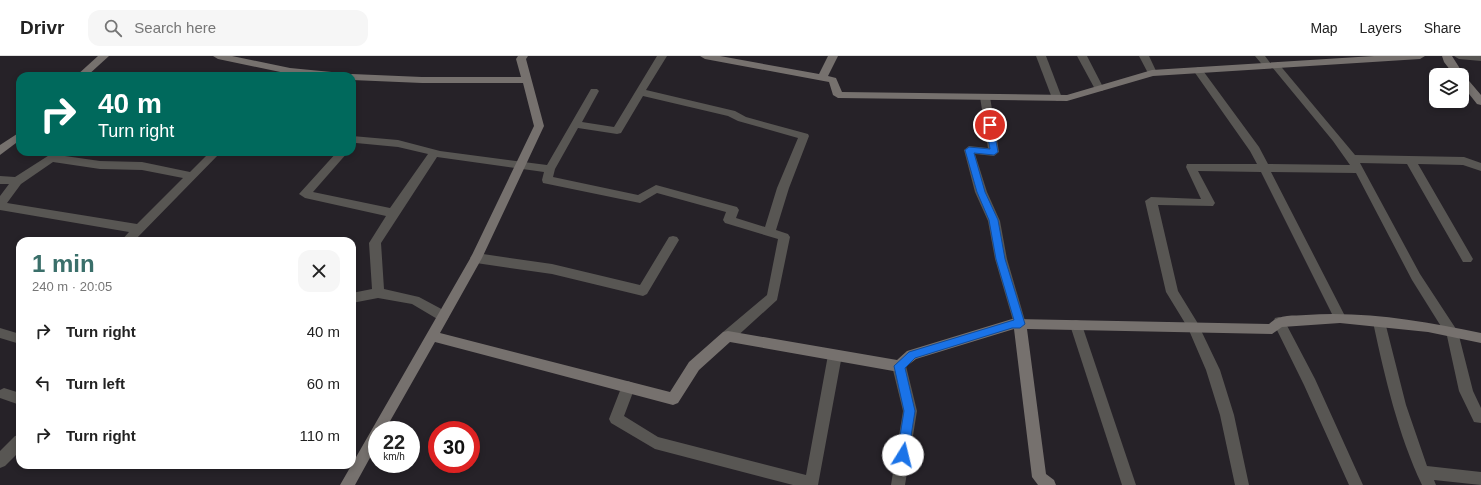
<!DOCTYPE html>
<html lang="en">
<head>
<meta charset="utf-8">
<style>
  :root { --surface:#fff; --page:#f6f6f6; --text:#222; --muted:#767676; --line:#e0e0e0; --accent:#3a6f6a }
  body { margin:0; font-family:Helvetica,sans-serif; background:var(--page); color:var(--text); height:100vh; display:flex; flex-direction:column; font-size:15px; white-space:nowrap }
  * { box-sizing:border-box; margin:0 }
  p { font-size:13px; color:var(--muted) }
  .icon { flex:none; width:22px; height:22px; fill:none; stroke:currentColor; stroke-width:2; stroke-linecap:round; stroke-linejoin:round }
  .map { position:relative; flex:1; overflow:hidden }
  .side { position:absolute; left:16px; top:181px; width:340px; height:232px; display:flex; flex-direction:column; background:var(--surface); border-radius:12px; box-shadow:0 2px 6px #0003 }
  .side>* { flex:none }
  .top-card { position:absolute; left:16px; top:16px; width:340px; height:84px; border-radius:12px; box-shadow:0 2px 6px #0003; background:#00695c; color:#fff; overflow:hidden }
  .tools { position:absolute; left:1429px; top:12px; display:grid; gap:8px }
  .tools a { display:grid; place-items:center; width:40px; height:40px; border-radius:8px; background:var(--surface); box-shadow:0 2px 6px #0003; font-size:20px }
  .speed { position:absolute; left:368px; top:365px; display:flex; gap:8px; font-size:20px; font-weight:700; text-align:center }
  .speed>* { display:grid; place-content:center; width:52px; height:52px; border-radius:50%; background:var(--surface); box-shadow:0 2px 6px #0003; line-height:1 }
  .speed small { font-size:10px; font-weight:400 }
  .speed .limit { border:6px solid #d22; background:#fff; color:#111 }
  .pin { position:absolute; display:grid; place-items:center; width:34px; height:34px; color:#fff; margin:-17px; border:2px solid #fff; border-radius:50%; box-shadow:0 1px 4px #0007 }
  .me { position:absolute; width:44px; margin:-22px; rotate:9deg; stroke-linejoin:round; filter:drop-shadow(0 0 3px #0008) }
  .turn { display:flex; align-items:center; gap:14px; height:84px; padding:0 16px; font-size:18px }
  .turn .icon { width:52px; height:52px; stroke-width:2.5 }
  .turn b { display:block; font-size:28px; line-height:34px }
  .round { display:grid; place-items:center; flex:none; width:42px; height:42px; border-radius:12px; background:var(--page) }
  .headline { display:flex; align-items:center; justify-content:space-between; height:68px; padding:0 16px }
  h1 { font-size:24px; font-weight:600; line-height:30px; color:var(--accent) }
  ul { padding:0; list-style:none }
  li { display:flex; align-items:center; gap:12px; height:52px; padding:0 16px }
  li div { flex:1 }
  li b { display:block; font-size:15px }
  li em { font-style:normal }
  header { display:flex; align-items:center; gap:24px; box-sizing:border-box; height:56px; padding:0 20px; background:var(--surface); border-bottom:1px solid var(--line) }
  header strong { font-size:19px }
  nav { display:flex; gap:22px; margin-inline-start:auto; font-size:14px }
  .search { width:280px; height:36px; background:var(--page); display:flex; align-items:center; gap:10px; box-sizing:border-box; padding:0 14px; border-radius:12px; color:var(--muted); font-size:15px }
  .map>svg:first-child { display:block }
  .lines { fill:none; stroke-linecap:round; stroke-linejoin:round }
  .street { fill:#585653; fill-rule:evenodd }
  .secondary { fill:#76716e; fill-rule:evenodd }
  .route { fill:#1a73e8; stroke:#114b97 }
</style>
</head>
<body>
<header>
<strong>Drivr</strong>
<div class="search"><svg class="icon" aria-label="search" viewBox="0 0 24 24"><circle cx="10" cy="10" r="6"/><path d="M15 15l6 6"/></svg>Search here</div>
<nav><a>Map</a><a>Layers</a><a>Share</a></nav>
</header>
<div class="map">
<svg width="1481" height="429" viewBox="0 0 1481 429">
  <rect width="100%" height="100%" fill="#262228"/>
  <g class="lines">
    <g class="street">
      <path d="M657,0H667L646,34L735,55L746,61L808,78L809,80L789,132L776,174L788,178L790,181L777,244L733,284L728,285L723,284L722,280L723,276L767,239L778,183L725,167L723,164L726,156L657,137L640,147L543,127L542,124L544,116L437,101L381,187L384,233L419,241L447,256L449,260L447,264L443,265L439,264L412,248L378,242L352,247V237L372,233L369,187L386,160L305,142L299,138L337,96H348L313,136L390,152L428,98L398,91L356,87L352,89V80L398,84L440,95L547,109L591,33H597L599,35L582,66L614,71ZM643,40L728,60L738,65L798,82L777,132L765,171L736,162L739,154L737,151L656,129L638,139L553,121L555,113L578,72L617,78L621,77Z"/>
      <path d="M1036,0H1046L1062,42L1061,44L1057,45L1052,42Z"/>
      <path d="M1077,0H1087L1104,33L1102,35H1096Z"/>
      <path d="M1139,0H1149L1157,17L1155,19H1149Z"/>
      <path d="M1255,0H1265L1271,8L1278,7L1355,99L1464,101L1481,107V115L1463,109L1418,108L1473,203L1471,206H1463L1407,108L1360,107L1420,218L1458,276L1473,335L1481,352V367L1474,366L1459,335L1447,280L1412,224L1356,117L1271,116L1346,262L1344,266L1340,267L1336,266L1261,116L1198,115L1215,147L1213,150L1158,149L1178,235L1197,266L1220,314L1234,359L1249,429H1235L1220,359L1206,314L1188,272L1166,236L1145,145L1151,141L1201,143L1186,111L1187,108H1257L1250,95L1193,14L1198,11L1201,12L1259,91L1268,108L1350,109L1333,85L1272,11L1265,12Z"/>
      <path d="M1454,0H1481V5L1459,3Z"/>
      <path d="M985,38L990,41L999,96L994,100L975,98L987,136L1000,165L1007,203L1026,268L1024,272L1020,273L1016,272L1014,268L995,203L988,165L975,136L964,94L969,90L988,92L980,41Z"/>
      <path d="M210,96H221L134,185H121L129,176L0,154V140L9,128H0V120L15,121L51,98L100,105L142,106L190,116ZM53,106L100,113L142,114L183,122L137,168L7,147L21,128Z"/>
      <path d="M673,180L677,181L679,184L647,238L643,240L552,218L476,207L472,205L470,202L472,199L476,197L552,208L640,229L669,181Z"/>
      <path d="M1279,261L1283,262L1315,323L1363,429H1349L1304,329L1273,266L1275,262Z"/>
      <path d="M1379,261L1383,262L1385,266L1406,349L1427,410L1481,416V429L1434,424L1436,429H1422C1398,378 1385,322 1373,266L1375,262Z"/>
      <path d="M1076,264L1080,265L1082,269L1136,429H1122L1070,269L1072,265Z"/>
      <path d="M0,272L20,278V288L0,282Z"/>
      <path d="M835,294L840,295L842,299L818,429H793L655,393L611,367L609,363L623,327L628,325L633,327L635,331L624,360L658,381L806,419L828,299L830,295Z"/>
      <path d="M899,304L904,306L906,310L917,355L905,429H891L903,355L892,310L894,306Z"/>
      <path d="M4,332L20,337V349L0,342V334Z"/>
      <path d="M20,379V395L5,410L0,412V395L15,380Z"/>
    </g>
    <g class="secondary">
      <path d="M98,0H109L87,20H76Z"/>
      <path d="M213,0H232L290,12L342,17L347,20L290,18L218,3Z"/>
      <path d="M518,0H528L526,3L544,70L482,202L440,277L670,336L689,306L723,276L728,275L897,304L907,295L1012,263L1269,268C1279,258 1293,260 1306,259C1365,255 1423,265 1481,277V287L1428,276L1340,267L1282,271L1272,278L1027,273L1046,418L1054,424L1056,429H1038L1032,421L1014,273L916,303L899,316L730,286L699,314L678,347L673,349L435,286L385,374H377V389L355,429H340L471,201L534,70L523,27H422L352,24V20H348L352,18L422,21H521L516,3Z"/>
      <path d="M700,0H720L819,18L828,0H838L828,20L836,22L842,36L1067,39L1152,14L1374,0H1425L1420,3L1153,20L1067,45L838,42L833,39L829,26L705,3Z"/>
      <path d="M1442,0H1452L1464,19L1481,39V49L1477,48L1462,29V19H1454L1444,6Z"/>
      <path d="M20,76V84L0,99V89Z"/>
    </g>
  </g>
  <path class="route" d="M990,66L993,69L998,96L994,99L974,97L985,136L998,164L1005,203L1025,268L1020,272H1012L915,302L905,312L915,355L908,399L907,403L903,404L899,403L897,399L904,355L894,310L909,296L1014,264L996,203L989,164L977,136L965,94L969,91L990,93L986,69Z"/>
</svg>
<div class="tools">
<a><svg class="icon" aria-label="layers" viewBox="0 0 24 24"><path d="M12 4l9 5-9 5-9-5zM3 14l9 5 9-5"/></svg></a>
</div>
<div class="speed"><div>22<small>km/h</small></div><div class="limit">30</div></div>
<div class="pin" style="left:990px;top:69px;background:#d93025"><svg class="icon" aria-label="arrive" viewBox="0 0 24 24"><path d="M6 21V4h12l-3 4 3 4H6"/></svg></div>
<svg class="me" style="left:903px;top:399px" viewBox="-20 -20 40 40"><circle r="19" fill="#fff"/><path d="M0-13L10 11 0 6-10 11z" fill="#1a73e8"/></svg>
<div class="top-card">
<div class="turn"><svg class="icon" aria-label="right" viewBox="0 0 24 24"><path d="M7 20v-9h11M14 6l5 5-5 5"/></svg><div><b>40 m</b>Turn right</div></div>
</div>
<section class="side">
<div class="headline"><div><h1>1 min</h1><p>240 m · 20:05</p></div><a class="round"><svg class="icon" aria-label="close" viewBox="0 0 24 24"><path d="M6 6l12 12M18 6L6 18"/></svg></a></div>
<ul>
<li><svg class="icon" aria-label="right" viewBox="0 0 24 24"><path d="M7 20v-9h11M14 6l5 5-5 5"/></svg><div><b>Turn right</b></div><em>40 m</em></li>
<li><svg class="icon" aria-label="left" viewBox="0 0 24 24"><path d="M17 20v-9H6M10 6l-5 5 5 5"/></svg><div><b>Turn left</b></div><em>60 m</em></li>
<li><svg class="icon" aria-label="right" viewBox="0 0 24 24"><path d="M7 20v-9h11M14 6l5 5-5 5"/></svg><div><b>Turn right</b></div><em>110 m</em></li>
</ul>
</section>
</div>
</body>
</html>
